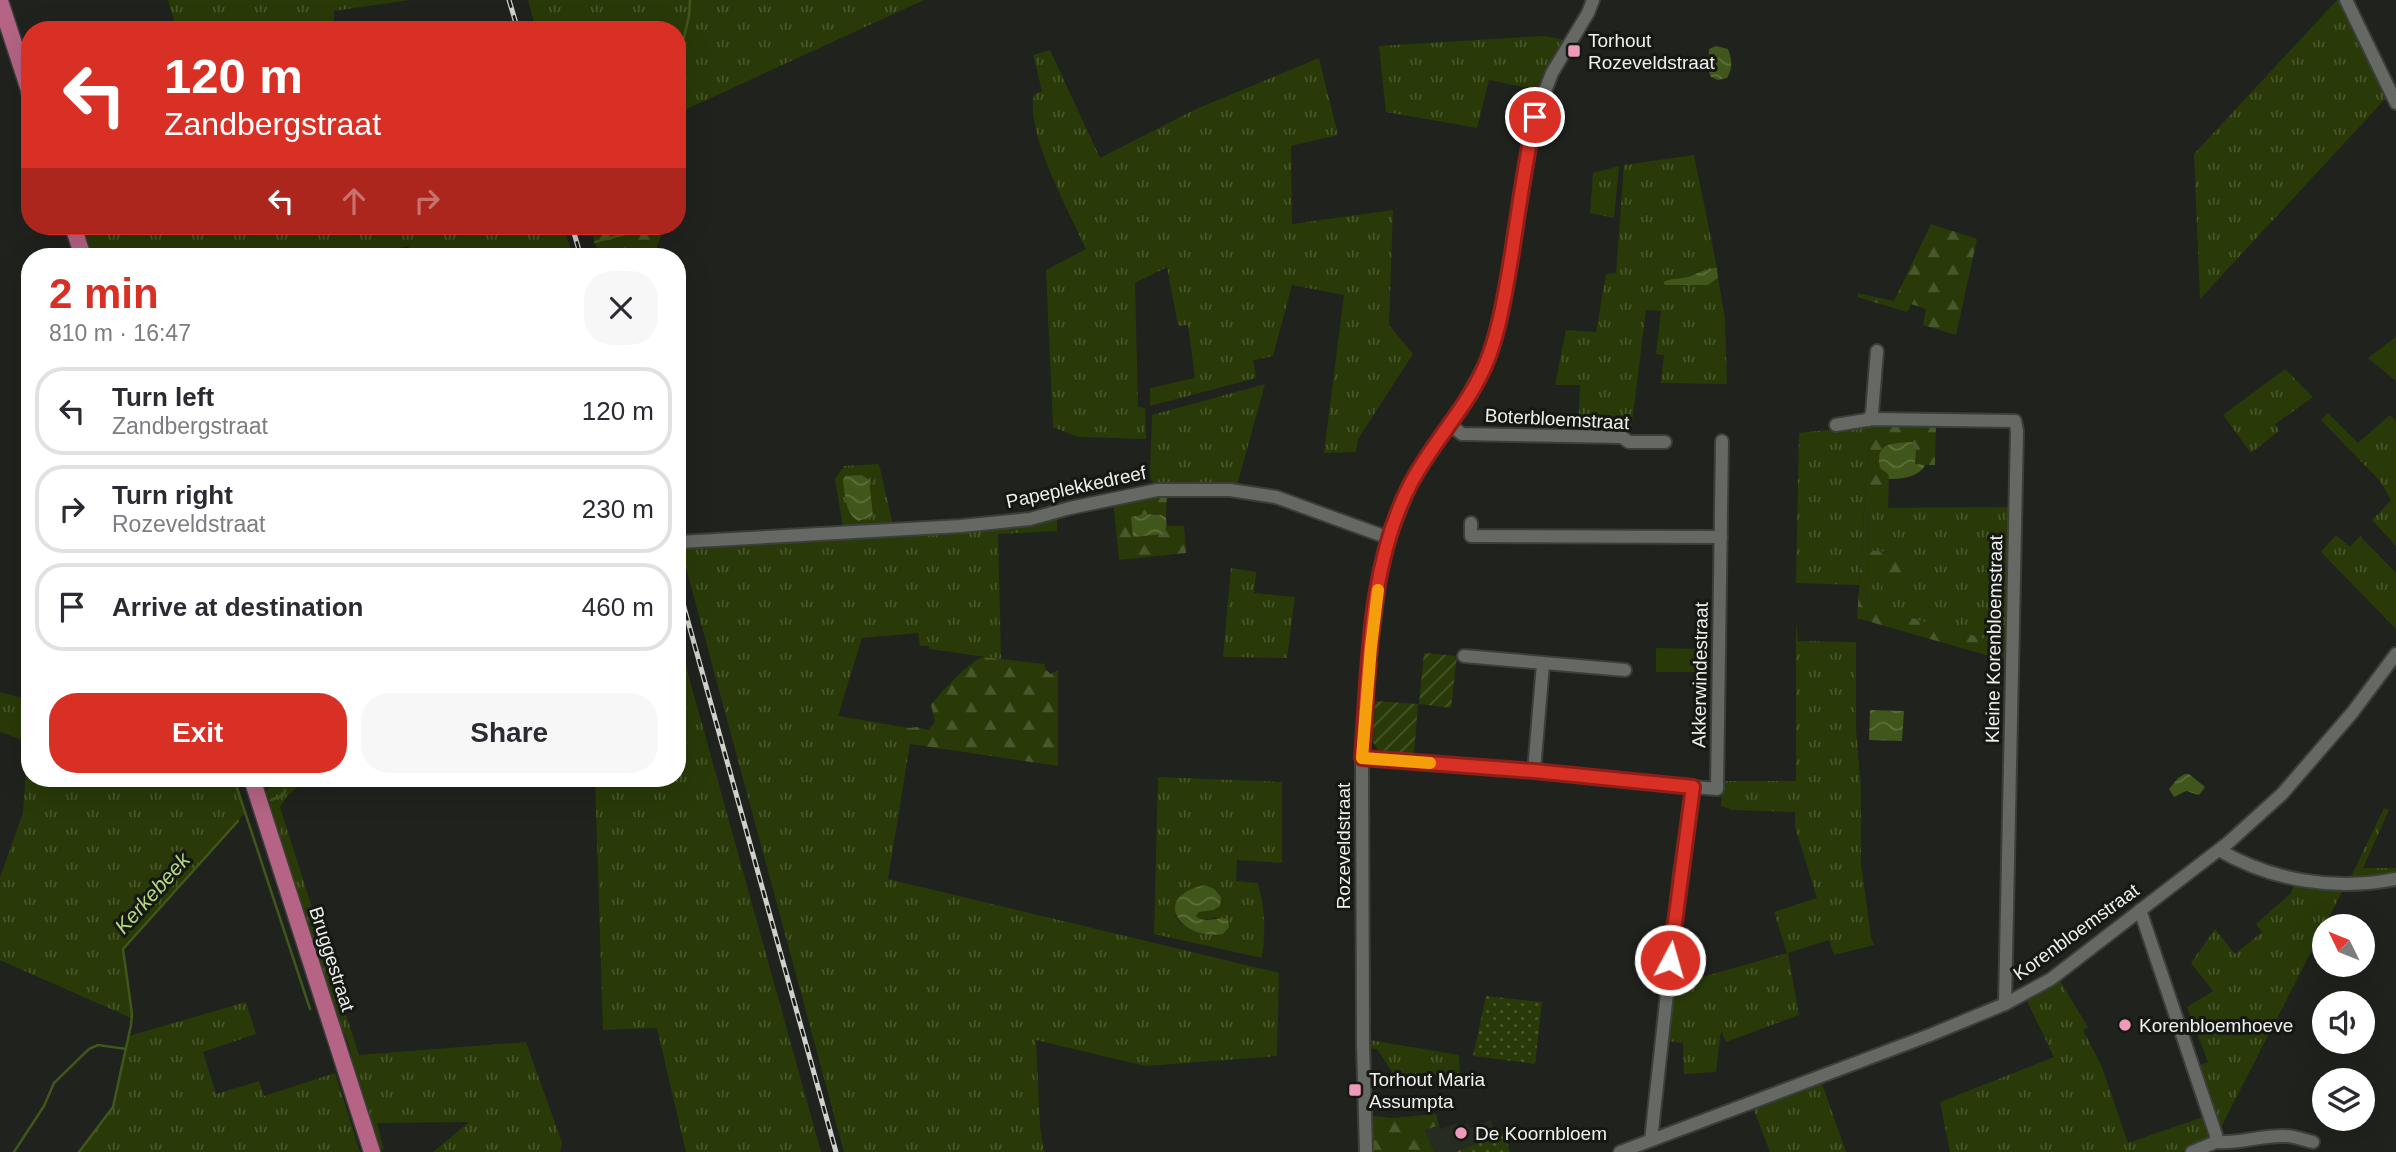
<!DOCTYPE html>
<html lang="en">
<head>
<meta charset="utf-8">
<style>
  :root { --surface:#fff; --page:#f7f7f7; --text:#2b2b33; --muted:#7c7c81; --line:#e1e1e2; --accent:#d93025 }
  body { margin:0; font-family:Helvetica,sans-serif; background:var(--page); color:var(--text); height:100vh; display:flex; flex-direction:column; font-size:26px; white-space:nowrap }
  * { box-sizing:border-box; margin:0 }
  p { font-size:23px; color:var(--muted) }
  .icon { flex:none; width:38px; height:38px; fill:none; stroke:currentColor; stroke-width:2; stroke-linecap:round; stroke-linejoin:round }
  .map { position:relative; flex:1; overflow:hidden }
  .drawer { position:absolute; left:21px; top:248px; width:665px; height:539px; display:flex; flex-direction:column; background:var(--surface); border-radius:28px; box-shadow:0 7px 28px #0002 }
  .drawer>* { flex:none }
  .guide { position:absolute; left:21px; top:21px; width:665px; height:214px; border-radius:28px; box-shadow:0 7px 28px #0002; background:#d93025; color:#fff; overflow:hidden }
  .needle { width:46px; rotate:313deg }
  .buttons { position:absolute; left:2312px; top:914px; display:grid; gap:14px }
  .buttons a { display:grid; place-items:center; width:63px; height:63px; border-radius:50%; background:var(--surface); box-shadow:0 7px 28px #0002; font-size:35px }
  .pin { position:absolute; display:grid; place-items:center; width:60px; height:60px; color:#fff; margin:-30px; border:4px solid #fff; border-radius:50%; box-shadow:0 2px 7px #0007 }
  .me { position:absolute; width:77px; margin:-38px; rotate:6deg; stroke-linejoin:round; filter:drop-shadow(0 0 5px #0008) }
  .turn { display:flex; align-items:center; gap:24px; height:147px; padding:0 28px; font-size:32px }
  .turn .icon { width:91px; height:91px; stroke-width:2.5 }
  .turn b { display:block; font-size:49px; line-height:60px }
  .lanes { display:flex; align-items:center; height:66px; padding:0 28px; background:#0003; justify-content:center; gap:35px; direction:ltr }
  .lanes .off { opacity:.35 }
  .round { display:grid; place-items:center; flex:none; width:74px; height:74px; border-radius:28px; background:var(--page) }
  .overview { display:flex; align-items:center; justify-content:space-between; height:119px; padding:0 28px }
  h1 { font-size:42px; font-weight:700; line-height:52px; color:var(--accent) }
  .primary-button { display:flex; gap:14px; margin-top:auto; padding:14px 28px }
  .primary-button a { flex:1; height:80px; border-radius:28px; background:var(--accent); color:#fff; font-size:28px; font-weight:700; line-height:80px; text-align:center }
  .primary-button a+a { background:var(--page); color:var(--text) }
  ul { padding:0; list-style:none }
  li { display:flex; align-items:center; gap:21px; height:88px; margin:0 14px 10px; padding:0 14px; border:4px solid var(--line); border-radius:28px }
  li div { flex:1 }
  li b { display:block; font-size:26px }
  li em { font-style:normal }
  .map>svg:first-child { display:block }
  .built { fill:#272c21 }
  .grass { fill:url(#grass-tufts); fill-rule:evenodd }
  .forest { fill:url(#forest-firs) }
  .park { fill:url(#park-dots) }
  .garden { fill:url(#garden-furrows) }
  .pitch { fill:#293a08 }
  .water { fill:url(#water-waves) }
  .lines { fill:none; stroke-linecap:round; stroke-linejoin:round }
  .stream { stroke:#40561b; stroke-width:2.5 }
  .minor-casing { stroke:#3c3e3a; stroke-width:16 }
  .major-casing { stroke:#3c3e3a; stroke-width:19 }
  .minor { stroke:#666863; stroke-width:12 }
  .major { stroke:#b56485; stroke-width:16 }
  .rail-casing { stroke:#cfd1cd; stroke-width:5 }
  .rail { stroke:#161814; stroke-width:2.5; stroke-dasharray:8; stroke-linecap:butt }
  .route-casing { stroke:#8d1f18; stroke-width:18 }
  .route { stroke:#d93025; stroke-width:12 }
  .slow { stroke:#f59e0b; stroke-width:12 }
  .poi-dot { fill:#ef9ab8; stroke:#161814; stroke-width:2.5 }
  .labels { text-anchor:middle; dominant-baseline:central; stroke-width:6; stroke-linejoin:round; paint-order:stroke }
  .poi-label { font-size:19px; fill:#f0f1ee; stroke:#161814; text-anchor:start }
  .street-label { font-size:19px; fill:#f0f1ee; stroke:#161814 }
  .water-label { font-size:21px; font-style:italic; fill:#b4d782; stroke:#161814 }
</style>
</head>
<body>
<div class="map">
<svg width="2396" height="1152" viewBox="0 0 2396 1152">
  <defs>
    <pattern id="grass-tufts" width="24" height="20" patternUnits="userSpaceOnUse" patternTransform="scale(1.75)"><rect width="24" height="20" fill="#293a08"/><path d="M3 7l-1-3M5 7V3M7 7l1-3M15 17l-1-3M17 17v-4M19 17l1-3" fill="none" stroke="#48572c"/></pattern>
    <pattern id="forest-firs" width="22" height="20" patternUnits="userSpaceOnUse" patternTransform="scale(1.75)"><rect width="22" height="20" fill="#293a08"/><path d="M5 1l3.5 6h-7zM16 11l3.5 6h-7z" fill="#48572c"/></pattern>
    <pattern id="park-dots" width="8" height="8" patternUnits="userSpaceOnUse" patternTransform="scale(1.75)"><rect width="8" height="8" fill="#293a08"/><path d="M2 2h.1M6 6h.1" fill="none" stroke="#48572c" stroke-width="1.8" stroke-linecap="round"/></pattern>
    <pattern id="garden-furrows" width="10" height="10" patternUnits="userSpaceOnUse" patternTransform="scale(1.75)"><rect width="10" height="10" fill="#293a08"/><path d="M-1 1l2-2M0 10L10 0M9 11l2-2" fill="none" stroke="#48572c"/></pattern>
    <pattern id="water-waves" width="16" height="10" patternUnits="userSpaceOnUse" patternTransform="scale(1.75)"><rect width="16" height="10" fill="#40561b"/><path d="M0 5q4-4 8 0t8 0" fill="none" stroke="#5c6f3c"/></pattern>
  </defs>
  <rect width="100%" height="100%" fill="#1f221d"/>
  <path class="built" d="M1491,1120L1497,1136L1455,1152H1434L1425,1130L1439,1125L1441,1129L1457,1123L1458,1127L1468,1124L1470,1128Z"/>
  <g class="grass">
    <path d="M168,0H410L334,11V30H177Z"/>
    <path d="M528,0H924L680,112L682,119L677,147V30H536Z"/>
    <path d="M2337,0H2342L2387,97L2200,299L2194,154Z"/>
    <path d="M1544,36L1560,39L1570,44L1544,91L1489,80L1477,128L1386,112L1379,46Z"/>
    <path d="M1050,50L1100,158L1196,109L1319,58L1338,135L1291,146L1292,224L1393,210L1389,325L1413,354L1358,439L1356,452L1324,453L1344,295L1292,285L1273,356L1253,360L1256,378L1150,406V388L1195,378L1188,325L1178,326L1167,267L1135,283L1138,407L1145,408L1146,439L1078,437L1053,427L1046,270L1086,249C1070,213 1025,133 1034,95L1042,91L1033,55Z"/>
    <path d="M1694,155L1717,268C1706,269 1702,271 1693,275C1684,279 1673,279 1663,283L1665,285H1708L1718,278L1725,318L1727,384L1661,383L1664,355L1656,354L1661,311L1646,310L1631,431L1578,432L1580,385H1555L1566,330L1596,332L1606,274L1616,273L1624,165Z"/>
    <path d="M1619,166L1614,218L1590,213L1593,173Z"/>
    <path d="M80,226H564L570,249L536,257H407L409,246L347,257H91Z"/>
    <path d="M2396,337V381L2368,358Z"/>
    <path d="M2285,369L2313,397L2275,424L2279,431L2251,453L2223,415Z"/>
    <path d="M1265,384L1237,485C1223,485 1164,490 1155,484C1151,482 1151,479 1150,474L1152,415Z"/>
    <path d="M2328,413L2358,443L2390,415L2396,421V546L2372,520L2391,500L2380,481L2321,420Z"/>
    <path d="M1870,425L1859,585L1796,583L1799,433Z"/>
    <path d="M879,464L894,530L1057,511V531L998,534L1001,659L929,649V646H920L918,633L862,638L838,716L909,728L904,735L910,744L888,879L1279,973L1277,1056L1145,1066L1036,1040L1040,1125L1044,1152H844L679,542L844,533L835,479L844,466Z"/>
    <path d="M2010,507V646L1866,606L1868,559H1883L1907,598L1911,555L1868,550L1869,508Z"/>
    <path d="M2336,535L2350,547L2360,536L2396,573V629L2321,552Z"/>
    <path d="M1231,568L1256,572L1254,593L1295,597L1287,658L1223,657Z"/>
    <path d="M1796,622L1798,641L1856,642V729L1861,790V864L1871,937L1874,945L1834,955L1829,940L1788,953L1799,1015L1726,1042L1721,1031L1716,1072L1684,1074L1683,1043L1668,1041L1674,985L1787,953L1774,912L1817,898L1795,827V812L1732,810L1721,806L1722,781H1796Z"/>
    <path d="M677,634L821,1152H686L657,1028L603,1030L595,779H677Z"/>
    <path d="M0,692L30,700V779H234L245,813L123,949L132,1014L131,1018L0,960V877L23,813L28,742L0,732Z"/>
    <path d="M1158,777L1282,782V863L1237,860L1236,881L1258,883C1265,911 1266,928 1262,958L1154,934ZM1220,897V906L1214,910L1199,912L1196,916C1203,922 1209,919 1217,917L1206,934L1181,924L1175,915Z"/>
    <path d="M298,786L287,796L280,807L359,1055L526,1042L562,1143L560,1152H433L469,1122L377,1123L384,1150L379,1147L352,1063C351,1048 346,1035 338,1023L265,794L268,788Z"/>
    <path d="M2384,808L2389,810L2363,868H2396V874L2349,881Z"/>
    <path d="M2294,882L2344,888L2218,1133L2194,1068L2208,1062L2187,1007L2213,991L2191,963L2215,929L2235,954L2262,932L2256,924L2291,893Z"/>
    <path d="M2060,981L2088,1027L2083,1030L2102,1067L2128,1143L2203,1117L2211,1140L2182,1152H1950L1940,1102L2054,1057L2027,1001Z"/>
    <path d="M246,1002L256,1034L203,1052L216,1094L259,1081L264,1096L335,1073L360,1152H80L113,1107L129,1036Z"/>
    <path d="M1370,1040L1459,1055L1460,1074L1395,1076L1377,1049L1370,1048Z"/>
    <path d="M1822,1084L1846,1152H1770L1754,1110Z"/>
  </g>
  <g class="forest">
    <path d="M1931,224L1977,239L1956,335L1923,325L1926,309L1911,304L1907,312L1857,297L1858,293L1894,301Z"/>
    <path d="M590,226H665L656,249V257H599Z"/>
    <path d="M1870,425H1936L1935,465H1915L1916,451L1889,474L1888,510L1869,508L1868,550L1911,555L1908,598L1882,597L1883,560L1868,559L1866,605L2010,646V662L1857,618Z"/>
    <path d="M1167,493L1166,518C1156,511 1143,515 1132,517L1165,531L1167,526H1184L1186,553L1119,560L1113,500Z"/>
    <path d="M983,657L1045,664V669L1051,674L1058,670V766L910,744L904,735L909,728L917,727L928,730L935,722L931,705C939,694 971,660 983,657Z"/>
    <path d="M1436,1114L1439,1125L1425,1130L1434,1152H1373L1372,1116L1393,1118Z"/>
  </g>
  <g class="park">
    <path d="M1486,996L1542,1002L1535,1064L1473,1056Z"/>
    <path d="M1504,1133L1510,1152H1455L1497,1136Z"/>
  </g>
  <g class="garden">
    <path d="M1424,653L1457,656L1451,708L1419,704Z"/>
    <path d="M1375,701L1418,704L1414,754L1378,750L1372,741Z"/>
  </g>
  <path class="pitch" d="M1656,648L1700,649L1701,672H1656Z"/>
  <g class="water">
    <path d="M1716,46L1728,49C1732,60 1733,68 1727,78L1718,80L1711,77L1708,70L1709,49Z"/>
    <path d="M1717,268L1718,278L1708,285H1665L1663,282C1673,277 1683,280 1693,275C1702,271 1706,269 1717,268Z"/>
    <path d="M1912,442L1916,451L1915,464L1925,465C1920,477 1901,479 1889,479L1888,474L1880,468C1875,441 1892,444 1912,442Z"/>
    <path d="M862,475L869,480L873,516L858,521C845,514 845,494 843,480L845,476Z"/>
    <path d="M1146,514L1161,515L1166,518C1167,525 1167,528 1163,534L1133,537L1131,517Z"/>
    <path d="M1870,710L1904,711L1902,741L1869,740Z"/>
    <path d="M2185,774H2189L2205,787L2199,795L2186,791L2174,797L2169,789L2178,778Z"/>
    <path d="M1205,885L1214,889L1221,897L1220,906L1214,910L1199,912L1196,916C1204,924 1217,917 1228,919L1229,927L1223,934C1181,941 1149,897 1205,885Z"/>
  </g>
  <g class="lines">
    <g class="stream">
      <path d="M677,67L689,16L690,0"/>
      <path d="M677,107L682,119L677,147"/>
      <path d="M595,242L644,229V226"/>
      <path d="M536,257L570,249"/>
      <path d="M237,788L310,1009"/>
      <path d="M271,800L284,795L285,790"/>
      <path d="M14,1152L44,1106L54,1083L89,1049L98,1045L126,1049"/>
      <path d="M79,1152L113,1107L131,1025L132,1014L123,949L238,821"/>
    </g>
    <g class="minor-casing">
      <g id="minor">
        <path d="M2346,0L2396,103"/>
        <path d="M1868,420L1872,413L1877,351"/>
        <path d="M1450,425L1462,434L1622,437L1629,442H1665"/>
        <path d="M1836,425L1872,419L2015,421L2017,431L2005,1004"/>
        <path d="M1471,523V536L1721,537"/>
        <path d="M679,542L961,526L1030,519L1070,508L1157,490H1230L1276,497L1389,538"/>
        <path d="M1464,656L1625,670"/>
        <path d="M1362,758L1534,771L1693,787L1680,874L1651,1140"/>
        <path d="M1534,771L1543,664"/>
        <path d="M1693,787L1717,789L1722,441"/>
        <path d="M2219,850C2272,881 2336,891 2396,879"/>
        <path d="M2140,910L2216,1135V1142C2239,1144 2262,1135 2285,1136C2294,1136 2304,1140 2313,1142"/>
        <path d="M1366,1152L1363,1044L1362,758L1371,647L1381,568L1389,538L1411,482L1464,403L1488,359L1502,310L1535,117L1552,73L1588,13L1593,0"/>
        <path d="M1620,1152L1930,1035L2005,1004L2051,979L2229,842L2282,794L2352,713L2396,654"/>
        <path d="M2192,1152L2216,1142"/>
      </g>
    </g>
    <g class="major-casing">
      <g id="major">
        <path d="M0,1L30,93"/>
        <path d="M73,226L83,257"/>
        <path d="M252,779L372,1152"/>
      </g>
    </g>
    <use href="#minor" class="minor"/>
    <use href="#major" class="major"/>
    <g class="rail-casing">
      <g id="rail">
        <path d="M509,0L518,30"/>
        <path d="M572,226L581,257"/>
        <path d="M677,582L836,1152"/>
      </g>
    </g>
    <use href="#rail" class="rail"/>
  </g>
  <g class="lines">
    <g class="route-casing">
      <path id="route" d="M1535,117C1525,162 1519,207 1512,253C1506,288 1501,323 1489,356C1472,403 1434,439 1411,483C1368,564 1369,668 1362,758L1534,771L1693,787L1670,960"/>
    </g>
    <use href="#route" class="route"/>
    <path class="slow" d="M1378,590L1371,647L1362,758L1430,763"/>
  </g>
  <g class="poi-dot">
    <rect x="1567" y="44" width="14" height="14" rx="3.5"/>
    <circle cx="2125" cy="1025" r="7"/>
    <rect x="1348" y="1083" width="14" height="14" rx="3.5"/>
    <circle cx="1461" cy="1133" r="7"/>
  </g>
  <g class="labels">
    <g class="poi-label">
      <text x="1588" y="40">Torhout<tspan x="1588" dy="22">Rozeveldstraat</tspan></text>
      <text x="2139" y="1025">Korenbloemhoeve</text>
      <text x="1369" y="1079">Torhout Maria<tspan x="1369" dy="22">Assumpta</tspan></text>
      <text x="1475" y="1133">De Koornbloem</text>
    </g>
    <g class="street-label">
      <text transform="translate(1557 419) rotate(3)">Boterbloemstraat</text>
      <text transform="translate(1076 487) rotate(-12)">Papeplekkedreef</text>
      <text transform="translate(1994 639) rotate(-89)">Kleine Korenbloemstraat</text>
      <text transform="translate(1700 675) rotate(-89)">Akkerwindestraat</text>
      <text transform="translate(1343 846) rotate(-90)">Rozeveldstraat</text>
      <text transform="translate(2076 932) rotate(-36)">Korenbloemstraat</text>
      <text transform="translate(332 959) rotate(72)">Bruggestraat</text>
    </g>
    <g class="water-label">
      <text transform="translate(152 893) rotate(-48)">Kerkebeek</text>
    </g>
  </g>
</svg>
<div class="buttons">
<a><svg class="needle" viewBox="-14 -14 28 28"><path d="M0-13l5 13h-10z" fill="#e53935"/><path d="M0 13l5-13h-10z" fill="#7c7c81"/></svg></a>
<a><svg class="icon" aria-label="sound" viewBox="0 0 24 24"><path d="M4 9h4l5-4v14l-5-4H4zM17 9q2 3 0 6"/></svg></a>
<a><svg class="icon" aria-label="layers" viewBox="0 0 24 24"><path d="M12 4l9 5-9 5-9-5zM3 14l9 5 9-5"/></svg></a>
</div>
<div class="pin" style="left:1535px;top:117px;background:#d93025"><svg class="icon" aria-label="arrive" viewBox="0 0 24 24"><path d="M6 21V4h12l-3 4 3 4H6"/></svg></div>
<svg class="me" style="left:1670px;top:960px" viewBox="-20 -20 40 40"><circle r="17" fill="#d93025" stroke="#fff" stroke-width="3"/><path d="M0-11L8 9 0 5-8 9z" fill="#fff"/></svg>
<div class="guide">
<div class="turn"><svg class="icon" aria-label="left" viewBox="0 0 24 24"><path d="M17 20v-9H6M10 6l-5 5 5 5"/></svg><div><b>120 m</b>Zandbergstraat</div></div>
<div class="lanes"><svg class="icon" aria-label="left" viewBox="0 0 24 24"><path d="M17 20v-9H6M10 6l-5 5 5 5"/></svg><svg class="icon off" aria-label="ahead" viewBox="0 0 24 24"><path d="M12 20V5M6 11l6-6 6 6"/></svg><svg class="icon off" aria-label="right" viewBox="0 0 24 24"><path d="M7 20v-9h11M14 6l5 5-5 5"/></svg></div>
</div>
<section class="drawer">
<div class="overview"><div><h1>2 min</h1><p>810 m · 16:47</p></div><a class="round"><svg class="icon" aria-label="close" viewBox="0 0 24 24"><path d="M6 6l12 12M18 6L6 18"/></svg></a></div>
<ul>
<li><svg class="icon" aria-label="left" viewBox="0 0 24 24"><path d="M17 20v-9H6M10 6l-5 5 5 5"/></svg><div><b>Turn left</b><p>Zandbergstraat</p></div><em>120 m</em></li>
<li><svg class="icon" aria-label="right" viewBox="0 0 24 24"><path d="M7 20v-9h11M14 6l5 5-5 5"/></svg><div><b>Turn right</b><p>Rozeveldstraat</p></div><em>230 m</em></li>
<li><svg class="icon" aria-label="arrive" viewBox="0 0 24 24"><path d="M6 21V4h12l-3 4 3 4H6"/></svg><div><b>Arrive at destination</b></div><em>460 m</em></li>
</ul>
<div class="primary-button"><a>Exit</a><a>Share</a></div>
</section>
</div>
</body>
</html>
